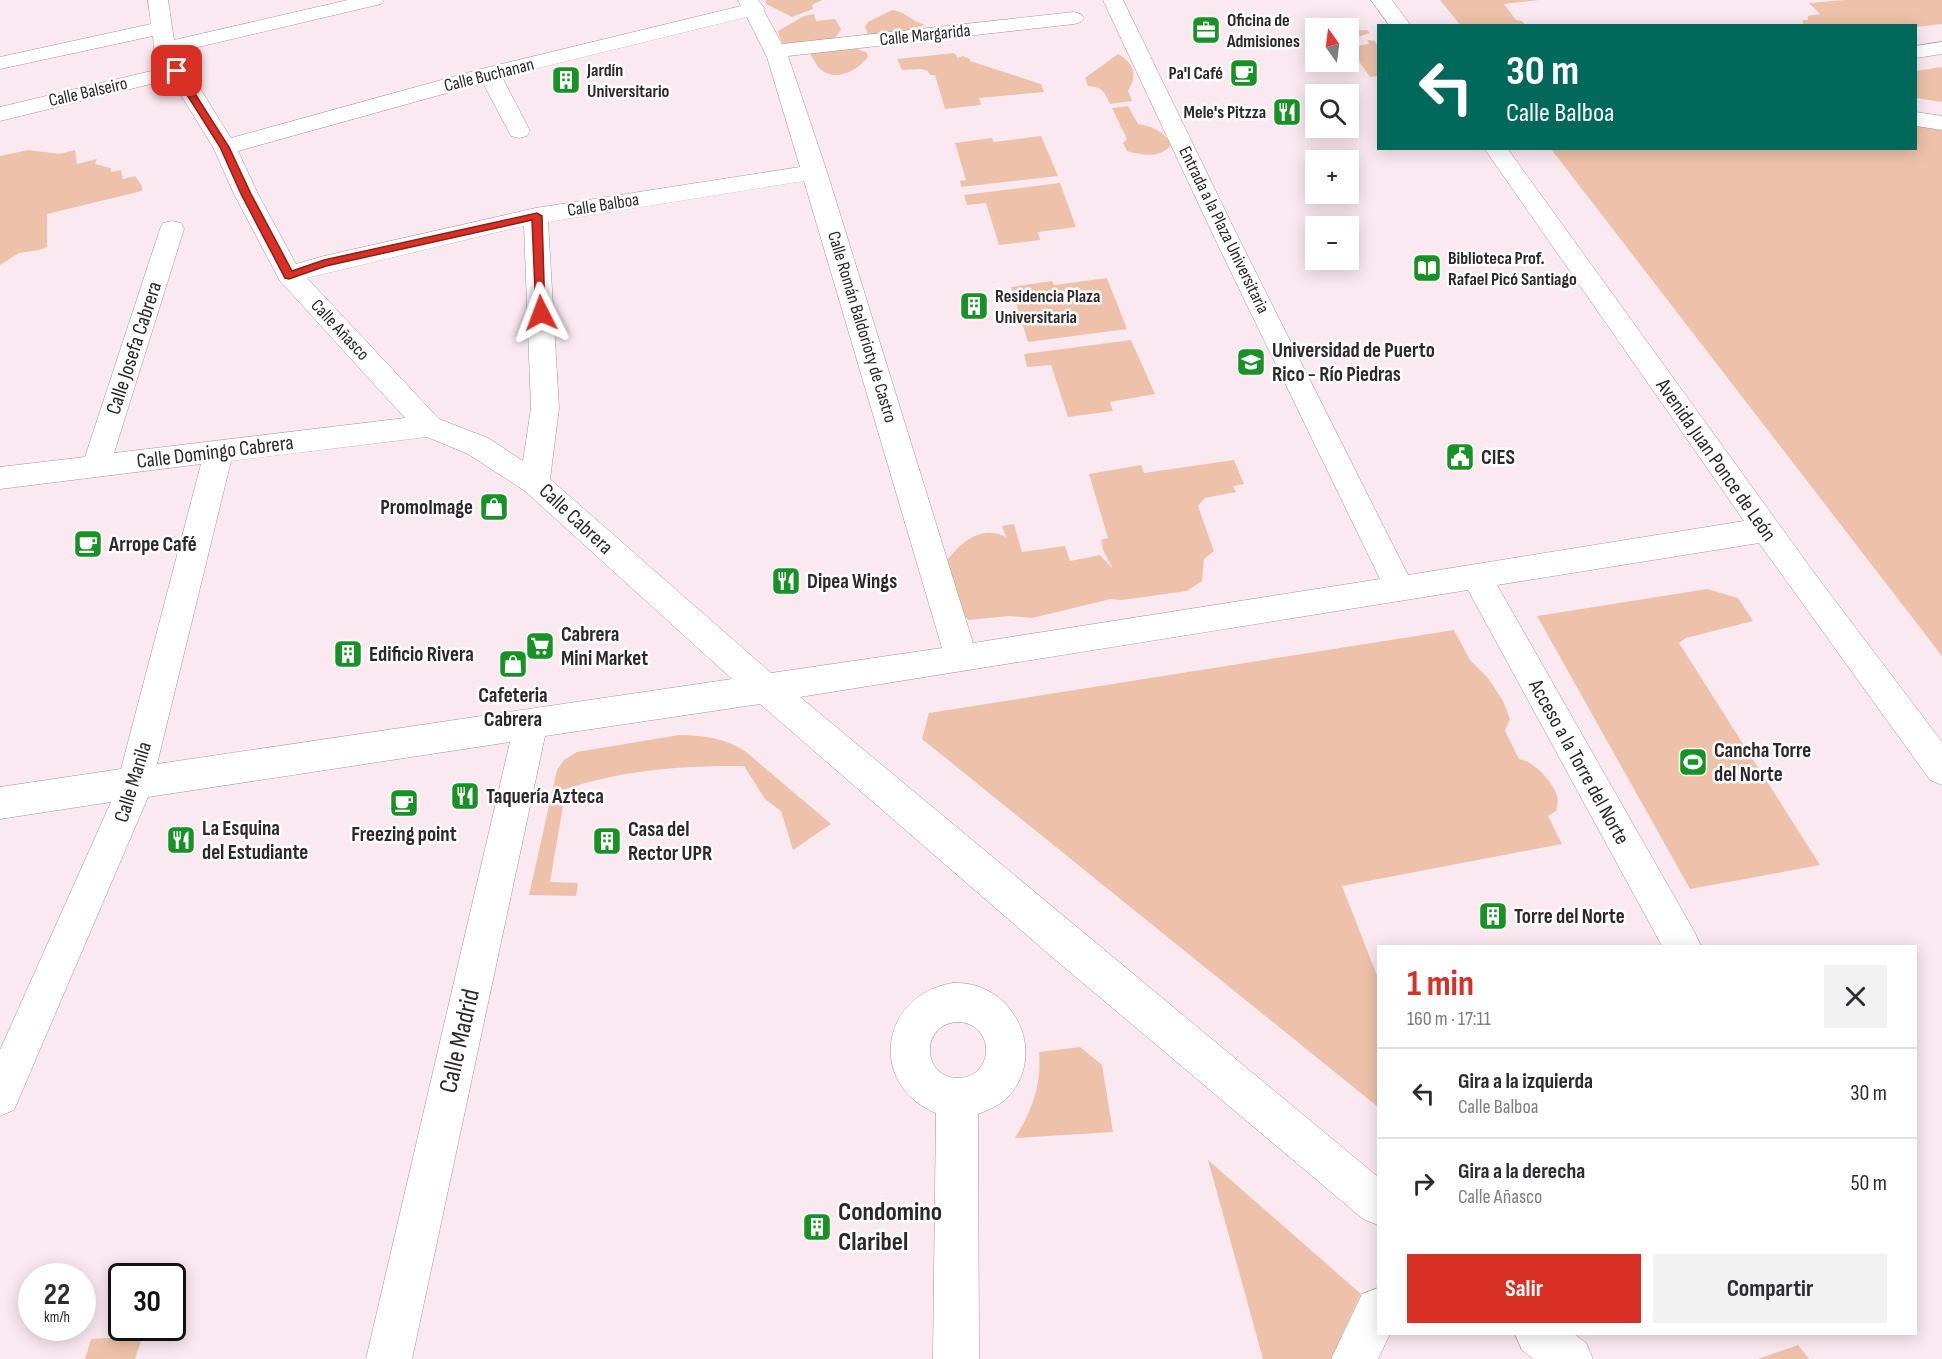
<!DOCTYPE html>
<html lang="es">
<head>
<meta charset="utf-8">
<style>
  :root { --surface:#fff; --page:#f2f2f3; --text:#2b2b33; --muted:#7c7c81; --line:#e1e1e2; --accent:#d93025 }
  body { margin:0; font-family:"Sofia Sans Condensed",sans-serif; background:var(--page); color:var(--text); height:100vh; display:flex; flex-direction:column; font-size:22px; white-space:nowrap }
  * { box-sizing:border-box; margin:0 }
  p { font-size:20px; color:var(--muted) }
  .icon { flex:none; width:33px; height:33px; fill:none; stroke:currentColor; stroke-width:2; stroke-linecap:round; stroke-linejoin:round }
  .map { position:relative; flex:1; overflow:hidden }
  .drawer { position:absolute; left:1377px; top:945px; width:540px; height:390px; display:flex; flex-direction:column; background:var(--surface); border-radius:0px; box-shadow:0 3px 15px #0003 }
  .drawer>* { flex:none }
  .hud { position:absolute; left:1377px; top:24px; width:540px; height:126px; border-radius:0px; box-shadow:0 3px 15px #0003; background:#00695c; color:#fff; overflow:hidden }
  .needle { width:39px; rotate:346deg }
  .fabs { position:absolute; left:1305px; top:18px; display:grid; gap:12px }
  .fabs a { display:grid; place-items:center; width:54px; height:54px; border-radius:0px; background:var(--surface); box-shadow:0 3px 15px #0003; font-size:30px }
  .speed { position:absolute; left:18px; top:1263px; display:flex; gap:12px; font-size:30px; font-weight:700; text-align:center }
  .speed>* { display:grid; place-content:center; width:78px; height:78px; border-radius:50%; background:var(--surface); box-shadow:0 3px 15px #0003; line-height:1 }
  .speed small { font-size:15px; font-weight:400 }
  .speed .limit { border:3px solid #111; border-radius:9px; background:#fff; color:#111 }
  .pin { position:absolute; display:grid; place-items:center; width:51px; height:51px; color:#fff; margin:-26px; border-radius:12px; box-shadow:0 3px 9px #0006 }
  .me { position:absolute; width:66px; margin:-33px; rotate:357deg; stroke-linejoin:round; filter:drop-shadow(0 0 4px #0008) }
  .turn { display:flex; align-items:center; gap:21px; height:126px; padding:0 30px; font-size:27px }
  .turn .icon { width:78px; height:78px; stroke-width:2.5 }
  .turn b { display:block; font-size:42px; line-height:51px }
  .round { display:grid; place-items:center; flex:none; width:63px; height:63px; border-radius:0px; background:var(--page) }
  .head { display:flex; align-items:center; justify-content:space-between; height:102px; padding:0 30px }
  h1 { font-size:36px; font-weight:700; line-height:45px; color:var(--accent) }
  .action { display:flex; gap:12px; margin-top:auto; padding:12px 30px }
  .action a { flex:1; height:69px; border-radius:0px; background:var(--accent); color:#fff; font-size:24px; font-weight:700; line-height:69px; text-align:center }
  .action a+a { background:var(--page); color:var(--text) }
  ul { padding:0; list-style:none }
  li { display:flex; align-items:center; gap:18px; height:90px; padding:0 30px; border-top:2px solid var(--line) }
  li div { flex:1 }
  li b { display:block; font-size:22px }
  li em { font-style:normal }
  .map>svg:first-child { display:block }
  .green { fill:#eec2aa }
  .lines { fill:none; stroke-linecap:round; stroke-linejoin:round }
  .minor-casing { stroke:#a4949c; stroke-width:1 }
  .minor { fill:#fff; fill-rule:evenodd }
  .route { fill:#d93025; stroke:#8d1f18; stroke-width:1.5 }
  .labels { text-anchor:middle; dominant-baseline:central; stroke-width:5; stroke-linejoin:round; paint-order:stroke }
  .far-poi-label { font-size:18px; font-weight:bold; fill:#2e272a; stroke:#fff; text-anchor:start }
  .far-street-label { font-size:18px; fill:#2e272a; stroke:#fff }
  .street-label { font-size:21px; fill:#2e272a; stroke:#fff }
  .poi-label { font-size:21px; font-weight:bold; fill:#2e272a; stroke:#fff; text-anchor:start }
  .near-street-label { font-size:26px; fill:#2e272a; stroke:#fff }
  .near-poi-label { font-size:26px; font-weight:bold; fill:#2e272a; stroke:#fff; text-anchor:start }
</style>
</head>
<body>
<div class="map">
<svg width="1942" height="1359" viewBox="0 0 1942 1359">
  <rect width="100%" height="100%" fill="#fbe9f1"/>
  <g class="green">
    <path d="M766,0H822L812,5L813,9L792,17L766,4Z"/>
    <path d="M1440,0H1539L1504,4L1516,20L1522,21L1525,25L1461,26Z"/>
    <path d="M1845,0H1942V24L1916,27L1803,25V20H1808V16L1820,14L1809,3Z"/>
    <path d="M892,10C909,13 910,21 924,24L916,32L868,35L865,27L868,22Z"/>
    <path d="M814,14L816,21L835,19L841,29L835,39L867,53L868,57C857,71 834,84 818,67C815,63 813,58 810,54C794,56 781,48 778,31L804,16Z"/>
    <path d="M1367,30L1370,33L1350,39L1356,46L1369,44L1367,40L1375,41L1378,47V76L1370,77L1349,47V31Z"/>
    <path d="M954,53L958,58L963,56L970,59V61L1041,84L1044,92L979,98L981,105L945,109L935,75H930L928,71L921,69L902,70L897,59Z"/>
    <path d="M1118,54C1134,63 1138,75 1128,91L1132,101L1110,104C1105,92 1101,86 1088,86L1085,78Z"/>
    <path d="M1942,67V102L1916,98V71Z"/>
    <path d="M1128,106L1138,124C1152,126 1165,132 1171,145C1160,159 1141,155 1127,151L1123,143L1127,139L1112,108Z"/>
    <path d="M1916,125L1942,129V656L1551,149L1916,148Z"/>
    <path d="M1041,136L1058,176L961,187L960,181L966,180L955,143L992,138L994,142Z"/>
    <path d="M28,150L60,154L75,150L77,164L97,159L95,164L111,168V172L121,170L123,179L135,176L142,186V191L47,214V247L39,250L19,253L0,265V156Z"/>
    <path d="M1060,183L1076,227L1038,232L1040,240L999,245L986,203L967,205L964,195Z"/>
    <path d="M1107,278L1127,329L1028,342L1011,287L1052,281L1054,285Z"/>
    <path d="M1131,340L1155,394L1110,402L1113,411L1068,417L1051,365L1027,367L1024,354Z"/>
    <path d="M1234,460L1244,484L1233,486L1236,492L1205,498L1198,506L1214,551L1204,559L1202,581L1187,591L1122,600L1111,599L1032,618L1009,616L969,620L959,612L945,563C960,544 979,524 1006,537L1002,526L1014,524L1022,552L1065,546L1070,561L1100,555L1113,569L1103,550L1101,540L1108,538L1089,474L1141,465L1144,473Z"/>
    <path d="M1707,589L1738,598L1753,621L1686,638L1679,643L1820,865L1690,889L1537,616Z"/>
    <path d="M1454,630L1470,660L1488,678L1503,701L1510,719L1505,731L1519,759C1534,761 1553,782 1557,796C1559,800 1557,806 1556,811L1548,816L1562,844L1342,886L1378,978V1107L922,739L929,713Z"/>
    <path d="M679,735C704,735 724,738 745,751L831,824L793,850L781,811L765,799L744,766C687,765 620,770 566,789L550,882L578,883L576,896L529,895L557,770L564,760L577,752Z"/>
    <path d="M1080,1047L1102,1065L1113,1132L1015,1138C1032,1111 1042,1084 1039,1052Z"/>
    <path d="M1208,1160L1361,1294L1341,1337L1336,1359H1263Z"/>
    <path d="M139,1336L141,1341L135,1359H85L91,1339Z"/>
    <path d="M1798,1345L1809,1359H1758Z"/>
  </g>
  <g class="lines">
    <g class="minor-casing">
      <g id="minor">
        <path d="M148,0H168L174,40L348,0H384L381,4L177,52L231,138L481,69L741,6L738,0H758L765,9L764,11L782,44L1074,12L1081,14L1084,18L1081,22L1074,24L788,56L827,172L973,643L1380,579L1215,239L1103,0H1123L1239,239L1408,575L1744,521L1484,148H1507L1815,574L1942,742V785L1930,780L1759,543L1497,585L1695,933L1701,946H1662L1468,590L800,697L1378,1177V1225L1363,1219L1045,951L760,704L545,736L412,1359H366L510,742L148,797L14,1110L0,1116V1050L111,802L0,819V787L121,769L201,464L0,489V467L85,457L160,229L163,223L172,221L181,223L184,229L114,453L405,418L280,281L234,194L213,147L171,79L0,121V107L164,68L154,49L153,36L0,69V57L151,24ZM747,17L767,57L800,167L536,208L324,256L296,264L258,194L238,151L483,83L511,136L519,138L527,136L530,131L502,77ZM804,181L942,648L771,673L550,479L559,408L548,222ZM524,226L531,408L523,461L488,438L439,419L307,278ZM427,437L468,454L525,491L732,679L157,764L231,461Z"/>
        <path d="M1371,0H1392L1411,26H1390Z"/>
        <path d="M1942,42V54L1916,58V46Z"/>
        <path d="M1916,112L1942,116V130L1916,126Z"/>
        <path d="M953,983C1014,980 1050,1055 1006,1099C998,1106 988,1110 978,1114L979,1359H933L936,1113C867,1085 880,994 953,983ZM958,1022C996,1023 995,1078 958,1078C921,1078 920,1023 958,1022Z"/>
        <path d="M1378,1288V1334H1390L1378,1359H1331L1362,1294Z"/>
        <path d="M1515,1334H1574L1586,1343L1593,1359H1533L1522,1350Z"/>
      </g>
    </g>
    <use href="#minor" class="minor"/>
  </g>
  <path class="route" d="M174,70H180L229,147L251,194L292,271L324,260L537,213L542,216L545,315H538L536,313L532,220L326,266L289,279L285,278L241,194L220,147L172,71Z"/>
  <defs>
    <g id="office-square" transform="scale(1.5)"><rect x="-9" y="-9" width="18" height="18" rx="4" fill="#169324" stroke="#fff"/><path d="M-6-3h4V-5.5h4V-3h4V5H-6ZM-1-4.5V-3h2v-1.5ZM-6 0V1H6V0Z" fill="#fff"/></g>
    <g id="cafe-square" transform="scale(1.5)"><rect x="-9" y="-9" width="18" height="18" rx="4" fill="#169324" stroke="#fff"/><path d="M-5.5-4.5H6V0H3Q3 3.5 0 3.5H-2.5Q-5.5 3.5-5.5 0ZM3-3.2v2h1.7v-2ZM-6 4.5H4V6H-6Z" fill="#fff"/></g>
    <g id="building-square" transform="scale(1.5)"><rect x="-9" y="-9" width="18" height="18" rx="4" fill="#169324" stroke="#fff"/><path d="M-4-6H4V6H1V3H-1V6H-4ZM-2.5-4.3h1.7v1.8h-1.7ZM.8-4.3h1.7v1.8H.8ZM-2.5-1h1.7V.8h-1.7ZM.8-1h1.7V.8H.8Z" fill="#fff"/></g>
    <g id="restaurant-square" transform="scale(1.5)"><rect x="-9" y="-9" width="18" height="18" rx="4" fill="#169324" stroke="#fff"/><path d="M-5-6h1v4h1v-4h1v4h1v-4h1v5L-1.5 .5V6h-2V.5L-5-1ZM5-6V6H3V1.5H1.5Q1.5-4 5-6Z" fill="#fff"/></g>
    <g id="library-square" transform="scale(1.5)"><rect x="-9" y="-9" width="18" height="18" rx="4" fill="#169324" stroke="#fff"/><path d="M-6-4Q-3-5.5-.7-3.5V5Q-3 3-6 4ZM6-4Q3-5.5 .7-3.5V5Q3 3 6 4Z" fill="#fff"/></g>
    <g id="university-square" transform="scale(1.5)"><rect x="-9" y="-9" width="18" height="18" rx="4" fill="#169324" stroke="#fff"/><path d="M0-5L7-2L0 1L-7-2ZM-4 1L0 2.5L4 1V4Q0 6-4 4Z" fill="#fff"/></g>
    <g id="civic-square" transform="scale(1.5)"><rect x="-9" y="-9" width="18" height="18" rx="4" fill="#169324" stroke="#fff"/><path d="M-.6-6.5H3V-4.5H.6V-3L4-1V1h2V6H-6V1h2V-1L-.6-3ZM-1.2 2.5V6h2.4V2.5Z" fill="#fff"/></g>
    <g id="shop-square" transform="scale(1.5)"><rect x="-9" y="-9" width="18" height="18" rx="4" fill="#169324" stroke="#fff"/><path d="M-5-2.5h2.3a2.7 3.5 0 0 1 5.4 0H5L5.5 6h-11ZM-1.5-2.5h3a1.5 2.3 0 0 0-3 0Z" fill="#fff"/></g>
    <g id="supermarket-square" transform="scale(1.5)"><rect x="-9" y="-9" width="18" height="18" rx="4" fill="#169324" stroke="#fff"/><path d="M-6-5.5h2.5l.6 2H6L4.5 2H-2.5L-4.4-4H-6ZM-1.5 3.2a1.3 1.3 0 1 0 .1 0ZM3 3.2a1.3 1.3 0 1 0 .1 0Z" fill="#fff"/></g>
    <g id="stadium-square" transform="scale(1.5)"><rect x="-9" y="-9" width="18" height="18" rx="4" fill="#169324" stroke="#fff"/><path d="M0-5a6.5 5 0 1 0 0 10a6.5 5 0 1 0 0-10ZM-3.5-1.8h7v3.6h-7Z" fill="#fff"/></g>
  </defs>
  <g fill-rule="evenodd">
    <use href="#office-square" x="1206" y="30"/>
    <use href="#cafe-square" x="1244" y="73"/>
    <use href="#building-square" x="566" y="80"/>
    <use href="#restaurant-square" x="1287" y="112"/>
    <use href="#library-square" x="1427" y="268"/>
    <use href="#building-square" x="974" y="306"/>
    <use href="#university-square" x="1251" y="362"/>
    <use href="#civic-square" x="1460" y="457"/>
    <use href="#shop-square" x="494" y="507"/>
    <use href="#cafe-square" x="88" y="544"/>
    <use href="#restaurant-square" x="786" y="581"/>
    <use href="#supermarket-square" x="540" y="646"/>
    <use href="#building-square" x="348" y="654"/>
    <use href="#shop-square" x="513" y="664"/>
    <use href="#stadium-square" x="1693" y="762"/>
    <use href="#restaurant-square" x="465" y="796"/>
    <use href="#cafe-square" x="404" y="803"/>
    <use href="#restaurant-square" x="181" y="840"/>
    <use href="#building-square" x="607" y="841"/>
    <use href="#building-square" x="1493" y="916"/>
    <use href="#building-square" x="817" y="1227"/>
  </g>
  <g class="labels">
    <g class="far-poi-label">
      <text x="1227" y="20">Oficina de<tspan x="1227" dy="21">Admisiones</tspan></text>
      <text x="587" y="70">Jardín<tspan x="587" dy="21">Universitario</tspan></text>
      <text x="1223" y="73" text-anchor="end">Pa'l Café</text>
      <text x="1266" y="112" text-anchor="end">Mele's Pitzza</text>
      <text x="1448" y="258">Biblioteca Prof.<tspan x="1448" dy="21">Rafael Picó Santiago</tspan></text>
      <text x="995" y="296">Residencia Plaza<tspan x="995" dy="21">Universitaria</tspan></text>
    </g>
    <g class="far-street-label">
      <text transform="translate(925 35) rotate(-6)">Calle Margarida</text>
      <text transform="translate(489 75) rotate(-14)">Calle Buchanan</text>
      <text transform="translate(88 92) rotate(-13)">Calle Balseiro</text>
      <text transform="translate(603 205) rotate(-9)">Calle Balboa</text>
      <text transform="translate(1224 230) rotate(64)">Entrada a la Plaza Universitaria</text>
      <text transform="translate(862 327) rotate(73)">Calle Román Baldorioty de Castro</text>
      <text transform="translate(340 330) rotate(47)">Calle Añasco</text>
    </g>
    <g class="street-label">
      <text transform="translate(134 348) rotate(-72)">Calle Josefa Cabrera</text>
      <text transform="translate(215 452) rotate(-7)">Calle Domingo Cabrera</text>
      <text transform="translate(1716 460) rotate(55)">Avenida Juan Ponce de León</text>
      <text transform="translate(576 519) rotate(43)">Calle Cabrera</text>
      <text transform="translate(1579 762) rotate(61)">Acceso a la Torre del Norte</text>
      <text transform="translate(133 782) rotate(-73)">Calle Manila</text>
    </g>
    <g class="poi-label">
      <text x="1272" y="350">Universidad de Puerto<tspan x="1272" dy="24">Rico - Río Piedras</tspan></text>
      <text x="1481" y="457">CIES</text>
      <text x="473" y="507" text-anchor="end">PromoImage</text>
      <text x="109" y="544">Arrope Café</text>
      <text x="807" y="581">Dipea Wings</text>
      <text x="561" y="634">Cabrera<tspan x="561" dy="24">Mini Market</tspan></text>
      <text x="369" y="654">Edificio Rivera</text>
      <text x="513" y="695" text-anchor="middle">Cafeteria<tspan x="513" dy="24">Cabrera</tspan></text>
      <text x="1714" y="750">Cancha Torre<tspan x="1714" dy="24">del Norte</tspan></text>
      <text x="486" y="796">Taquería Azteca</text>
      <text x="202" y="828">La Esquina<tspan x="202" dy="24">del Estudiante</tspan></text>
      <text x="628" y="829">Casa del<tspan x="628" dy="24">Rector UPR</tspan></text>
      <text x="404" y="834" text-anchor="middle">Freezing point</text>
      <text x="1514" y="916">Torre del Norte</text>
    </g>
    <g class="near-street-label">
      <text transform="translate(460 1041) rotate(-77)">Calle Madrid</text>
    </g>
    <g class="near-poi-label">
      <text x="838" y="1212">Condomino<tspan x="838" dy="30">Claribel</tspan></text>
    </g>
  </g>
</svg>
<div class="fabs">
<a><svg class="needle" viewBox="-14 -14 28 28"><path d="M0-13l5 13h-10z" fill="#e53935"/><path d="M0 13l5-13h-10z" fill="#7c7c81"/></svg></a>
<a><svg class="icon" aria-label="search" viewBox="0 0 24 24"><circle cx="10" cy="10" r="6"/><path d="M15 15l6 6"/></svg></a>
<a>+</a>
<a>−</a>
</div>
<div class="speed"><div>22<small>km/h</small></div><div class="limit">30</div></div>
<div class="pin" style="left:177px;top:71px;background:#d93025"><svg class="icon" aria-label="arrive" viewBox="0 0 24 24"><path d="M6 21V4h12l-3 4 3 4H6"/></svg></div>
<svg class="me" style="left:541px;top:313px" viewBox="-20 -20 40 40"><path d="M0-17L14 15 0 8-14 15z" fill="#d93025" stroke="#fff" stroke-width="4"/></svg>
<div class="hud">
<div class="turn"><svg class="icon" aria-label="left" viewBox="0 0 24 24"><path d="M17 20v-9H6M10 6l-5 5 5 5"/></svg><div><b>30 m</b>Calle Balboa</div></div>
</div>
<section class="drawer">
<div class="head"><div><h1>1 min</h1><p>160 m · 17:11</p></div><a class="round"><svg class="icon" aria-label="close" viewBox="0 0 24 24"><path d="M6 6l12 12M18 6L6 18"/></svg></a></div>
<ul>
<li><svg class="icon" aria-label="left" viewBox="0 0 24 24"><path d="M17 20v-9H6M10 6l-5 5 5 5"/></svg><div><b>Gira a la izquierda</b><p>Calle Balboa</p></div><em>30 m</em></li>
<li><svg class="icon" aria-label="right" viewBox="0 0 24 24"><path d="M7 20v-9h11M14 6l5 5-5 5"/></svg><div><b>Gira a la derecha</b><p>Calle Añasco</p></div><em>50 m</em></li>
</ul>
<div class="action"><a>Salir</a><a>Compartir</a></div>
</section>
</div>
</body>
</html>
